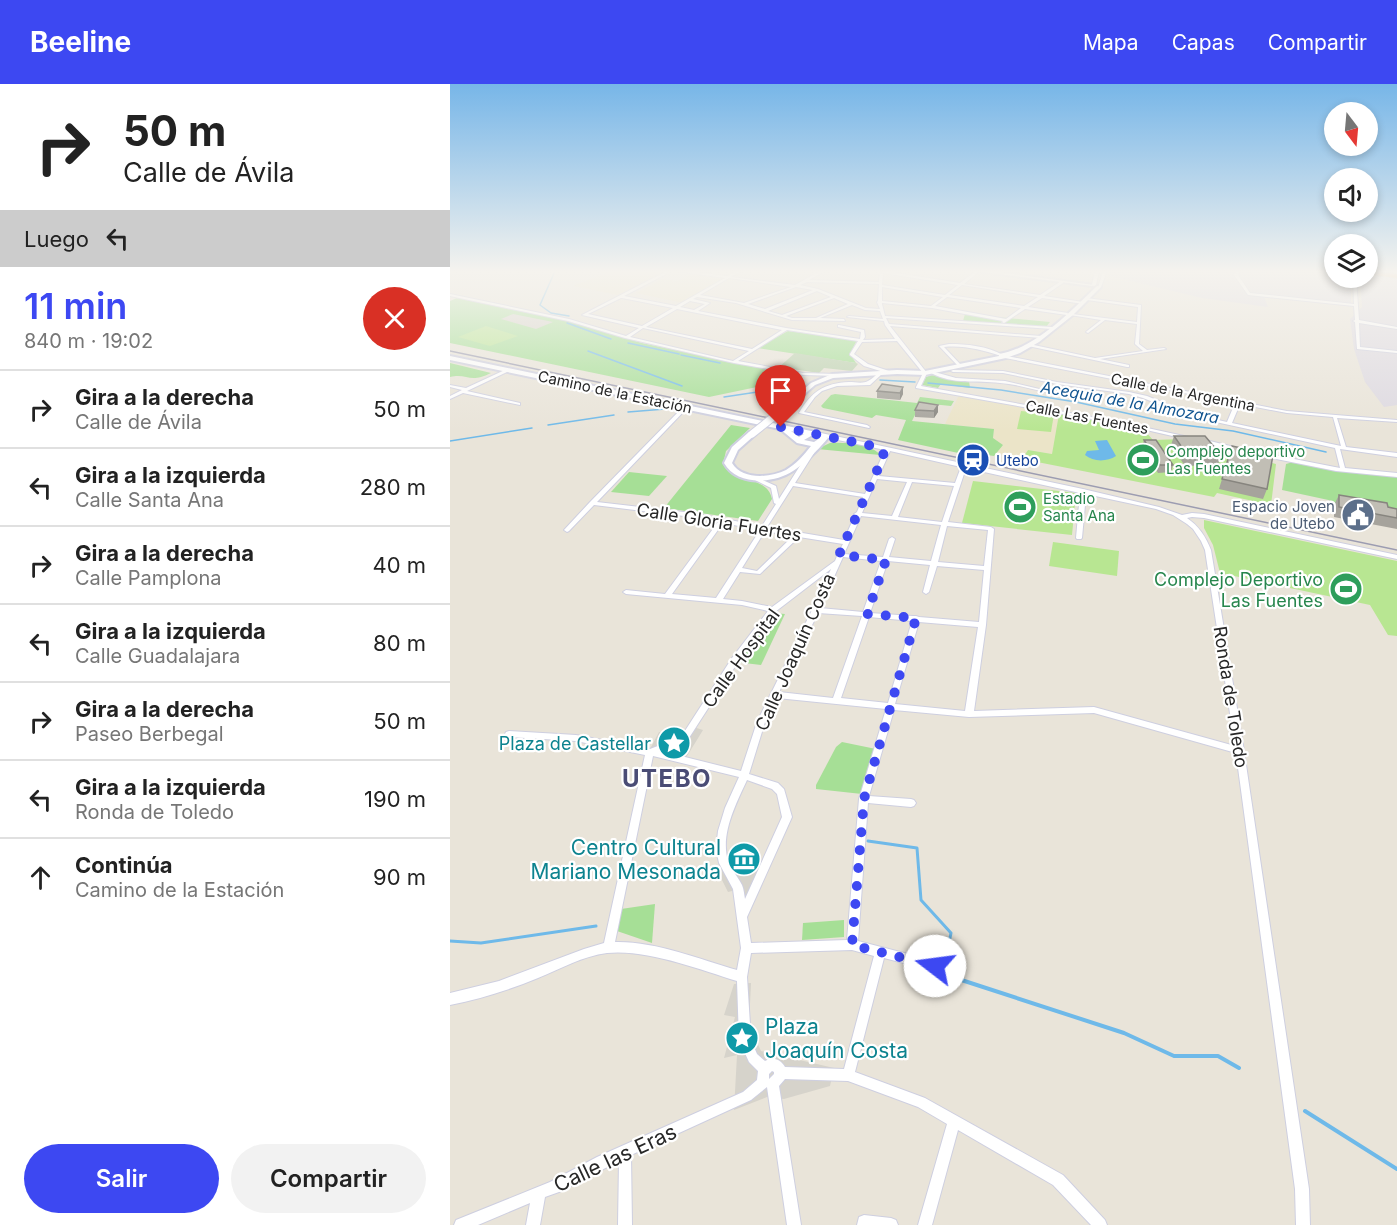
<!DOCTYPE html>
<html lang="es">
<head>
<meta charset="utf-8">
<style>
  :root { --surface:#fff; --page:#f2f2f2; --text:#222; --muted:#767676; --line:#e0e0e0; --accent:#3d48f2 }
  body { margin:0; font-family:Inter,sans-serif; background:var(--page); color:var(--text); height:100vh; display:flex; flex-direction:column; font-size:22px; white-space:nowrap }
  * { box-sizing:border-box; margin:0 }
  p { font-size:20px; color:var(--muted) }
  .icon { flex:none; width:33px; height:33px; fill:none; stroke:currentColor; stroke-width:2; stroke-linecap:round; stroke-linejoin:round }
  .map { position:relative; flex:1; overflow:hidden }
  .sheet { display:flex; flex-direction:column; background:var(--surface); width:450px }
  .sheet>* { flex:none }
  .guide { background:#fff; color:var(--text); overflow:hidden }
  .needle { width:39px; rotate:164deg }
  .buttons { position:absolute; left:874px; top:18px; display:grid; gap:12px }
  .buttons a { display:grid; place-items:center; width:54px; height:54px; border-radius:50%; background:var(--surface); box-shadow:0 3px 9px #0003; font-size:30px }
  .pin { position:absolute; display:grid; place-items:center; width:51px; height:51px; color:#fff; margin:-62px -26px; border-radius:50% 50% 50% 0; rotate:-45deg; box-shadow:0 0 6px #0007 }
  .pin .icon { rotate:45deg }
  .me { position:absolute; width:66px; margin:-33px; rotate:285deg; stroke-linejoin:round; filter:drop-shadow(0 0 4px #0008) }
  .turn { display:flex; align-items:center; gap:21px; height:126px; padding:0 24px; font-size:27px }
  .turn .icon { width:78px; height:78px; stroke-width:2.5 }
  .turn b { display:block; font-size:42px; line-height:51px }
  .then { display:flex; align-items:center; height:57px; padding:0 24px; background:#0003; gap:12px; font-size:22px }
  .round { display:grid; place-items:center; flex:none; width:63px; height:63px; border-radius:32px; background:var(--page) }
  .summary { display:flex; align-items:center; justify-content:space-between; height:102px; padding:0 24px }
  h1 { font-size:36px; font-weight:600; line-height:45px; color:var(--accent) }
  .action { display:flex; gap:12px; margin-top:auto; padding:12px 24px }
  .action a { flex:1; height:69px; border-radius:36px; background:var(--accent); color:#fff; font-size:24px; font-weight:600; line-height:69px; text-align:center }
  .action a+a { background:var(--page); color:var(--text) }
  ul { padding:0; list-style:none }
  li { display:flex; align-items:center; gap:18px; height:78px; padding:0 24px; border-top:2px solid var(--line) }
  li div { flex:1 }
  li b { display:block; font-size:22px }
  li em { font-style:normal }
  header { display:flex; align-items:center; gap:36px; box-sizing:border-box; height:84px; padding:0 30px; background:var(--accent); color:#fff }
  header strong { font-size:28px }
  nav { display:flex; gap:33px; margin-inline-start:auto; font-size:21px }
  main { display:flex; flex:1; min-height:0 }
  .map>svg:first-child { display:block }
  .industrial { fill:#ddd9e1 }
  .education { fill:#ebe4c8 }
  .green { fill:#a6df96 }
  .cemetery { fill:#bdd2b0 }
  .pitch { fill:#b8e692 }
  .plaza { fill:#d6d3cb }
  .water { fill:#6eb9e9 }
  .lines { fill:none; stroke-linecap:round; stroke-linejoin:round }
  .stream-far2 { stroke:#6eb9e9; stroke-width:1.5 }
  .stream-far1 { stroke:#6eb9e9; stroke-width:3 }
  .stream { stroke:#6eb9e9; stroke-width:4 }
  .street-casing { stroke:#cecfe0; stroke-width:2 }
  .secondary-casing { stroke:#cecfe0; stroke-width:4 }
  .highway-casing { stroke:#c7c7c7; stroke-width:2 }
  .street { fill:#fff; fill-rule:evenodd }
  .secondary { fill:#fff; fill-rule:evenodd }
  .highway { fill:#f7b056; fill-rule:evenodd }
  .rail { stroke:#9c9cb1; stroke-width:1.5 }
  .secondary-bridge-casing { stroke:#cecfe0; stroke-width:9; stroke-linecap:butt }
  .secondary-bridge { stroke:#fff; stroke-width:7 }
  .wall { fill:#a6a39c }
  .shaded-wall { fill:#87857f }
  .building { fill:#c1beb5; stroke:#87857f; stroke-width:1.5 }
  .route { stroke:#3d48f2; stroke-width:10; stroke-dasharray:0 18 }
  .labels { text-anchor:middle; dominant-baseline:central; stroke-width:4.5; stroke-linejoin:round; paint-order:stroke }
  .far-street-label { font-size:15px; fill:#272727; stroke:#fff }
  .far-leisure-label { font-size:15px; fill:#27864d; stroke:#fff; text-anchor:start }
  .far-transit-label { font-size:15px; fill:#164399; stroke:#fff; text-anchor:start }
  .far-service-label { font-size:15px; fill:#4e5e75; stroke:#fff; text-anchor:end }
  .far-water-label { font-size:16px; font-style:italic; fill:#125590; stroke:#fff }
  .street-label { font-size:18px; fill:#272727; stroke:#fff }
  .leisure-label { font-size:18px; fill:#27864d; stroke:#fff; text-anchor:end }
  .culture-label { font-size:18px; fill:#0d838f; stroke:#fff; text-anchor:end }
  .near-culture-label { font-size:21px; fill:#0d838f; stroke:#fff; text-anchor:end }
  .near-street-label { font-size:21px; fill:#272727; stroke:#fff }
  .district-label { font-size:24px; font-weight:bold; letter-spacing:1.5px; fill:#4a4c75; stroke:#fff }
</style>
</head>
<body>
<header>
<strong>Beeline</strong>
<nav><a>Mapa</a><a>Capas</a><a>Compartir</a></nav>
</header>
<main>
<section class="sheet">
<div class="guide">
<div class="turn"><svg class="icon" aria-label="right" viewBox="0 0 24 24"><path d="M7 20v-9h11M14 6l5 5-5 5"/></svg><div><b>50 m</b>Calle de Ávila</div></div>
<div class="then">Luego<svg class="icon" aria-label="left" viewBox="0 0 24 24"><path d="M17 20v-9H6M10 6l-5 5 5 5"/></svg></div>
</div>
<div class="summary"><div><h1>11 min</h1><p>840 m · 19:02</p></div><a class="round" style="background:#d93025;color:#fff"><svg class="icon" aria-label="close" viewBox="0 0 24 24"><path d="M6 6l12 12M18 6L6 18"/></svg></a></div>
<ul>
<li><svg class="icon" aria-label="right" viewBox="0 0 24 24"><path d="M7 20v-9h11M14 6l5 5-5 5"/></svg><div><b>Gira a la derecha</b><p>Calle de Ávila</p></div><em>50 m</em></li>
<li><svg class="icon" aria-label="left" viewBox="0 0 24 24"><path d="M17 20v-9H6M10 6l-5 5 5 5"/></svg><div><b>Gira a la izquierda</b><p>Calle Santa Ana</p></div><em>280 m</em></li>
<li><svg class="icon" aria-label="right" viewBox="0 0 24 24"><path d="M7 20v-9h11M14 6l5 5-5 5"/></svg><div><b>Gira a la derecha</b><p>Calle Pamplona</p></div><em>40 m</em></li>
<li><svg class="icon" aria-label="left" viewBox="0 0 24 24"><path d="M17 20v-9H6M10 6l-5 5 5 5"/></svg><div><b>Gira a la izquierda</b><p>Calle Guadalajara</p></div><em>80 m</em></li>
<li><svg class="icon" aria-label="right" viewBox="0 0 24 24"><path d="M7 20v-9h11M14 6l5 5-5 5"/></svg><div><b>Gira a la derecha</b><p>Paseo Berbegal</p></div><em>50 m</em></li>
<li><svg class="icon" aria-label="left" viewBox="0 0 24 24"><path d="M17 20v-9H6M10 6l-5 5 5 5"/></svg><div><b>Gira a la izquierda</b><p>Ronda de Toledo</p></div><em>190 m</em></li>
<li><svg class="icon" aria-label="ahead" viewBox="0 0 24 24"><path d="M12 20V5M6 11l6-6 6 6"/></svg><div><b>Continúa</b><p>Camino de la Estación</p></div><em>90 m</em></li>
</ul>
<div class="action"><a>Salir</a><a>Compartir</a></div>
</section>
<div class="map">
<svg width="947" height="1141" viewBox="0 0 947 1141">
  <rect width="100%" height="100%" fill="#e9e4d9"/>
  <g class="industrial">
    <path d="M660,187L885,188V194H901V221L814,213L818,223L752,214L660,192Z"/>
    <path d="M918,192L947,195V321L934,323L915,298L904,265L900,235L912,223L910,194Z"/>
  </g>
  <g class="education">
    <path d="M160,187H210L216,188L168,211L123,202Z"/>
    <path d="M240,190L272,194L233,219L186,209L213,195L228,197Z"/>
    <path d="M509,311L609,330L602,370L578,366L572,375L546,369L553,361L543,354L544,345L495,340Z"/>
  </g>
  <g class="green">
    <path d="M7,214L118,237L192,259L325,287L307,303L259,313L0,259V217Z"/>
    <path d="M515,230L600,238L596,243L513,237Z"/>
    <path d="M338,247L407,256L400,270L406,279L307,264Z"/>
    <path d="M0,279L41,289C19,300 18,289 0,293Z"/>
    <path d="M481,291L519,297L520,304L491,300L488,304L472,301L476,293Z"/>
    <path d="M385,310L467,319L470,313L504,317L501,322L471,319L462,337L544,345L543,354L553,361L544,372L516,368L513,370L448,356L456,336L426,331L422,334L373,324L371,322L381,311Z"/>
    <path d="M281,341L300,344L276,367L273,380C283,401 317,390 322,415L308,437L214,424Z"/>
    <path d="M380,359C393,358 422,360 430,371L367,365Z"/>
    <path d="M843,378L947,390V436L884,421L883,417L832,406L836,380Z"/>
    <path d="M179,388L217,392L199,412L161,408Z"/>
    <path d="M324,529L335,530L311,581L286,578Z"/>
    <path d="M392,658L426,665L412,710L366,705V701L386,663Z"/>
    <path d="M205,820L202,859L167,847L171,825Z"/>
    <path d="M394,836V853L352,856L353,839Z"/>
  </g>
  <path class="cemetery" d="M345,269L406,279L408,280L402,287L374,284L369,289L329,283Z"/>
  <g class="pitch">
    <path d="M36,242L68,252L40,262L8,253Z"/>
    <path d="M571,327L604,330L601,348L567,345Z"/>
    <path d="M609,330L694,346L703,356L734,355L767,363L766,366L826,380L821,421L767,409L764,413L572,375L578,366L602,370Z"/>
    <path d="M523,397L626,409L622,451L512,439Z"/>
    <path d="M754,436L947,477V552L938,551L920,521L770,489L763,461L754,444Z"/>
    <path d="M603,458L669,467L667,492L599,482Z"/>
  </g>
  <g class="plaza">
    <path d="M63,230L103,238L86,245L51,235Z"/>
    <path d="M240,642L253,646L234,677L200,665L209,648L232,652Z"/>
    <path d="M270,781L316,786L297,828L286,806L278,808L271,794Z"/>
    <path d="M301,899L299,941L311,967L384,984L380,1002L334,1015L317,1013L284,1026L287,971L274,974L285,933L274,931L284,900Z"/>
  </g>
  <path class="water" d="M657,356L666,372C657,378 643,378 635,371L637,367L649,366L645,357Z"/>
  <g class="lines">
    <g class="stream-far2">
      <path d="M105,187L90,221L101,229L119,232"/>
      <path d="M117,239L161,255"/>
      <path d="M178,259L229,270"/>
      <path d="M138,267L232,302"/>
      <path d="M231,271L270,279"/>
      <path d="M430,296L465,298"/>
      <path d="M478,299L551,306L626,318L725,340L783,347L876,368"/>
      <path d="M274,313L340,303"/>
      <path d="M178,328L215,325"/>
      <path d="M98,341L164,331"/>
      <path d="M0,357L82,344"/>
    </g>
    <g class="stream-far1">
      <path d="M418,757L467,764L471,816L501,849L495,878"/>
      <path d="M0,857L31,859L146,842"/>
    </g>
    <g class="stream">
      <path d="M496,876L493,890L674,949L724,972H768L789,984"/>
      <path d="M855,1027L947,1085"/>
    </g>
    <g class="street-casing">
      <g id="street">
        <path d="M217,187H222L174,212L226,222L275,194L226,187H237L277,192L286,187H291L281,193L345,201L370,187H375L359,196L429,198L430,187H434L510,199L526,187H530L514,200L590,211L611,197H613V199L594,212L633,218L634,220L592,214L578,223L618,229L617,231L575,225L554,239L552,238L553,237L482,224L432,219V220L435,232L602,243L604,244L602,245L436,234L439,240L591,252L593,253L591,254L440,242L477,289L471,302L670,338L743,354L740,356L670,340L466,304V303L473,289L447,257L412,258L404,270L418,280L439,287V288L437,289L414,282L400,271V270L408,257L337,246L288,277L353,289L388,290L390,291L388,292L353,291L284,279L175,254L118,237L0,212V210L119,235L176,252L189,244L132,231ZM433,189L508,201L495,211L432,201ZM279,194L341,203L294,219L250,211ZM357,198L429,200L428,217L427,218L430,225L416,224L368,205L350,201ZM512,201L588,213L574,222L499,211ZM346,203L363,206L315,225L298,220ZM432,203L493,213L481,222L432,217ZM367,207L381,213L332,231L318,227ZM247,213L286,219L342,236L395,237L394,235L370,234L402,221L415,226L430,227L433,235L399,232L397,233L434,237L435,241L445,255L413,256L415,253L414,246L389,241H388V243L411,248L410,255L336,244L248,227L260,219L243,215ZM497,213L571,224L556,235L485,222ZM171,214H172L223,224L192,242L138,230ZM384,214L398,220L366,234H342L336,232ZM240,217L255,220L244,226L230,223ZM227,225L332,246L302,265L196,243ZM193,244L299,267L283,277L180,253Z"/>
        <path d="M645,187H649L646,201L644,202L642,201Z"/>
        <path d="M653,187H657L651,203L648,204Z"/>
        <path d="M785,187H789L788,191L800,209L904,220L903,194H906L909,236L947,243V245L909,239L910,263L947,267V269L907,265L905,238L903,237L905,236L904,222L798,211L784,191Z"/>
        <path d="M918,190L928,192L926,193L918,192Z"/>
        <path d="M636,214L691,221L689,260L697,266L714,264L716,265L650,275L679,281V283H677L578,262V260H579L645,274L693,267L685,260L687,240L655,236L638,249L636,248L637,247L651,236L620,231L622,230L687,238L688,223L637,216Z"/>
        <path d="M499,260C517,260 537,262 553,271L551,272C532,266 514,261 494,263L511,281V283H509L489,262Z"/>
        <path d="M557,272L837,327L947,336V338L887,334L896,363L947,369V373L890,365L895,384L947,389V393L886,387L811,372L810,371L813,369L890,384L885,364L738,332L693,314L679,310L607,300L553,289L503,288L501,287L503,286L553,287L607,298L679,308L697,312L741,330L777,338L785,319L555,274V272ZM790,320L837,329L883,333L891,362L782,339Z"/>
        <path d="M57,285H59V287L17,307L70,319V321L13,309L0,315V312L12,306L0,303V301L16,304Z"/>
        <path d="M481,287L506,294L555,297L598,307L596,308C581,305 566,300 550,299C527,296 503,301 481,289Z"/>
        <path d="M429,288L433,289L420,301L387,302L372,307L365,313L354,328L417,341L420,343L419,344L349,329C361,308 374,299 399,298C405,298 413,300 418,297C422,295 426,291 429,288Z"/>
        <path d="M235,321L239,322L147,418L242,429L312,442L326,420L324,419L321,404L301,394L304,392L306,393L326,402L329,415L358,369L361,367L364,369L345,399L415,410L435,366L369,352L368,351L371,349L633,405L709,423L732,431L742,429L754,430L947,471V475L754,434L742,433L737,434C749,442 756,453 761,466L794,667L859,1105L860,1141H846L845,1105L786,669L644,629L519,633L444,626L419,712L461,715L464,716L466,719L464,722L461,723L418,719L408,857L485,877L489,878L490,882L489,886L485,887L434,874L405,988L475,1014L613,1091L655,1136L657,1141H641L603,1101L508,1046L482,1141H468L497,1040L468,1023L398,997L335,995L329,1002L351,1141H337L317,1003L301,1016L181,1071L182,1141H168L169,1077L109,1108L95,1113L90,1141H76L80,1119L28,1141H4L6,1136L100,1098L147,1073L293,1008L307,996L308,987L299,978L289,956L287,897C248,885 197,865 157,869C133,872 110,885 88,894C59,906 30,915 0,921V909L49,897L134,865L154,859L195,671L126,657L59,653L56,652L55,650L56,648L59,647L126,651L200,665L231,653L282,574L318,527L292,521L176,510L173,508L176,506L215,510L268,438L242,433L144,421L119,447L117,448L114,446L140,418ZM440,367L511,383L505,399L429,392ZM516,384L630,409L626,454L627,455H631L632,454L636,410L706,425L723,431L737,440L743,445L751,457L755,466L785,662L644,623L524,627L536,541L544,445L541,443L498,438ZM427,395L457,398L442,432L412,429ZM462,398L504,402L492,438L448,433ZM343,402L413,413L407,428L404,430L405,431L394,456L317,443ZM411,432L491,441L481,477L439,473L445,455L442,453L439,455L433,473L394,470ZM273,439L310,446L266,514L222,510ZM497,442L538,446L534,482L488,478ZM315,447L343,452L307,487L292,484ZM349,453L393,460L388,469L386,471L387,472L385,477L322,523L292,517L273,515L290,488L310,490ZM393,473L431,477L413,528L370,524ZM438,477L480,481L473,508L476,510L479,508L487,482L534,486L529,538L469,533L466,532H463L420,529ZM381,485L362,526L307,638L291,687L211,667L237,657L288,578L325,528ZM368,529L412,532L383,614L329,608ZM419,533L462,537L438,619L391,614ZM469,538L528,543L515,627L445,620ZM327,614L436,625L409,715L397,856L301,859L297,833L342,733L334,705L328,699L299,690L315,638ZM203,672L289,693L275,724L268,747L266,765L269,779L283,805L291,864L287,886C249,875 205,857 165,858ZM297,696L322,705L327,710L332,733L295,815C294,810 294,806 292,801C288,793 281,785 278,777C270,750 286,720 297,696ZM402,866L424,872L394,985L335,983C330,975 324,973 315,977L307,970L301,956L297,893L301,869ZM322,987L324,988V990L319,995V990Z"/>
        <path d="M752,355L792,365L793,366L790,368L750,358V356Z"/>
        <path d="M414,1131L441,1134L446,1136L448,1141H407L409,1133Z"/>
      </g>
    </g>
    <g class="secondary-casing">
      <g id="secondary">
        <path d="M526,187H541L644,201L642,202Z"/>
        <path d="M647,202L651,203L623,231L589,258L570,269L556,274L475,291L447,290L383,294L365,301L343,320L338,319L361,299L382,290L447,286L475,287L549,272V270C586,264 621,227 647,202Z"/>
        <path d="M0,272L366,348L378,354C371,363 353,381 343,387C323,400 287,402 274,379L282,363L299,348L306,350L288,366L282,379C292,396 320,394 336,386C346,380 354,371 361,362L347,359L330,345L0,276ZM341,347L354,350L349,353ZM361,352L370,354L364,358L354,356Z"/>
      </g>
    </g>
    <g class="highway-casing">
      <path id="highway" d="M918,187L947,190V194L918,190Z"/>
    </g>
    <use href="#street" class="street"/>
    <use href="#secondary" class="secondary"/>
    <use href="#highway" class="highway"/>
    <path class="rail" d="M0,267L947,466"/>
    <g class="secondary-bridge-casing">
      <path id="secondary-bridge" d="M302,350L341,319"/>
    </g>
    <use href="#secondary-bridge" class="secondary-bridge"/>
  </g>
  <g class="wall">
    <path d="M453,303V310L450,316L427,314V307Z"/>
    <path d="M488,321V328L484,334L465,333V326Z"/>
    <path d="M724,352L771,371L768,381L735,382L721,361Z"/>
    <path d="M694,356L723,381L721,388L708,389L692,363Z"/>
    <path d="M782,362L817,405L813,415L769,405Z"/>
    <path d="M889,411L947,425V445L884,433V421Z"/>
  </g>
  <g class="shaded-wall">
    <path d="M453,303V310L450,316V309Z"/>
    <path d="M488,321V328L484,334V327Z"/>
  </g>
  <g class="building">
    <path d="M432,300L453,303L450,309L427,307Z"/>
    <path d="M469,318L488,321L484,327L465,326Z"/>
    <path d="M724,352H755L771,371L738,372Z"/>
    <path d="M694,356H706L723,381H710Z"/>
    <path d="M782,362L823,371L817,405L772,395Z"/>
    <path d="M889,411L937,419L938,423L947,425V434L889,423Z"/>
  </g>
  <linearGradient id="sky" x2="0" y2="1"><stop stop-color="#77b6e8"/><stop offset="0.54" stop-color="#f5f3ee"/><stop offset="1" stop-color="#f5f3ee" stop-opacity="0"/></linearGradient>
  <rect width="947" height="347" fill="url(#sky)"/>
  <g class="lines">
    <path class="route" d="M331,343L428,363L434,371L389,471L436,476L417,530L466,534L414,715L402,861L485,882"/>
  </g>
  <defs>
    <g id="station-disc" transform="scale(1.725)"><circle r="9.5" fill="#1a4fb4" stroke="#fff"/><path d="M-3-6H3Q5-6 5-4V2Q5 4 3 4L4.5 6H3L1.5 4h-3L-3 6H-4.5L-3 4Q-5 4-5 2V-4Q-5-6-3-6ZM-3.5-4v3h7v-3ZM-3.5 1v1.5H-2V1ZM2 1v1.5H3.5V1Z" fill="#fff"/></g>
    <g id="stadium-disc" transform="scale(1.725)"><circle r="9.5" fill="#2e9e5b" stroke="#fff"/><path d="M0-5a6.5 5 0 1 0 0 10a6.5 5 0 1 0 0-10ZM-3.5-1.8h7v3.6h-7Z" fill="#fff"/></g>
    <g id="civic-disc" transform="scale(1.725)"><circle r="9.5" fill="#5c6f8a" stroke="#fff"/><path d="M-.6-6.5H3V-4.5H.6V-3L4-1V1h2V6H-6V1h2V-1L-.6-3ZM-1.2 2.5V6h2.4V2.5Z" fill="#fff"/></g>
    <g id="sight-disc" transform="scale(1.725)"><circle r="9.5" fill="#0f9aa8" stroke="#fff"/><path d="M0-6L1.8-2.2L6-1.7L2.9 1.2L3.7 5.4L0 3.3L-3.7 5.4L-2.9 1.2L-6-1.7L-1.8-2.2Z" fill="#fff"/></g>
    <g id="museum-disc" transform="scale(1.725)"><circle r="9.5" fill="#0f9aa8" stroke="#fff"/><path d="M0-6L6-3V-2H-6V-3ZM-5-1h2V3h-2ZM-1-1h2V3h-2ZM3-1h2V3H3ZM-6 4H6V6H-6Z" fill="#fff"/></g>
  </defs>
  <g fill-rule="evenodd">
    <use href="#station-disc" x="523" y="376"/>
    <use href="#stadium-disc" x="693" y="376"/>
    <use href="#stadium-disc" x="570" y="423"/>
    <use href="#civic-disc" x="908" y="431"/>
    <use href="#stadium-disc" x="896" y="505"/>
    <use href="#sight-disc" x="224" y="659"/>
    <use href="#museum-disc" x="294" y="775"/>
    <use href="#sight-disc" x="292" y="954"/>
  </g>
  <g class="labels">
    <g class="far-street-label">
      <text transform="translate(165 308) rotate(12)">Camino de la Estación</text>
      <text transform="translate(733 308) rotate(11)">Calle de la Argentina</text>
      <text transform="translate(637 333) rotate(11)">Calle Las Fuentes</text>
    </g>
    <g class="far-leisure-label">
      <text x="716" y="367">Complejo deportivo<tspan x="716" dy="17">Las Fuentes</tspan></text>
      <text x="593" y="414">Estadio<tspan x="593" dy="17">Santa Ana</tspan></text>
    </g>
    <g class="far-transit-label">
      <text x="546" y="376">Utebo</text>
    </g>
    <g class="far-service-label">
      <text x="885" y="422">Espacio Joven<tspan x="885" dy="17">de Utebo</tspan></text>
    </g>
    <g class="far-water-label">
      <text transform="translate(680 318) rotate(10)">Acequia de la Almozara</text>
    </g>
    <g class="street-label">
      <text transform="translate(269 438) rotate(9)">Calle Gloria Fuertes</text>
      <text transform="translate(345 568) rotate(-66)">Calle Joaquín Costa</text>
      <text transform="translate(291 574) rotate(-54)">Calle Hospital</text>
      <text transform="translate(781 613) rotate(81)">Ronda de Toledo</text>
    </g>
    <g class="leisure-label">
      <text x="873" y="495">Complejo Deportivo<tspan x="873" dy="21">Las Fuentes</tspan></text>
    </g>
    <g class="culture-label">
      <text x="201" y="659">Plaza de Castellar</text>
    </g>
    <g class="near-culture-label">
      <text x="271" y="763">Centro Cultural<tspan x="271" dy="24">Mariano Mesonada</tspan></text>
      <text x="315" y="942" text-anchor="start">Plaza<tspan x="315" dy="24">Joaquín Costa</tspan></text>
    </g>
    <g class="near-street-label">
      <text transform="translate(165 1074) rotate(-25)">Calle las Eras</text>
    </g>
    <g class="district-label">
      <text x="217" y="694">UTEBO</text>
    </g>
  </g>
</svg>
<div class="buttons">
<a><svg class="needle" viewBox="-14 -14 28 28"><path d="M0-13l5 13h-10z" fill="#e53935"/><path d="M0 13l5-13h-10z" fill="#767676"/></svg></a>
<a><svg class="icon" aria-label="sound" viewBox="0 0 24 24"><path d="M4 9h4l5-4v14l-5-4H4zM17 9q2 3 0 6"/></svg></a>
<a><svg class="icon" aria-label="layers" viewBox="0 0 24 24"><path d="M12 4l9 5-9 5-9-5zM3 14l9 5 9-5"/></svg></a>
</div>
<div class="pin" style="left:331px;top:343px;background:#d93025"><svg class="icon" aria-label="arrive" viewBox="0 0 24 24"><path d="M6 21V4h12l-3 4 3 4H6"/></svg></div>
<svg class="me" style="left:485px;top:882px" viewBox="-20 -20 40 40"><circle r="19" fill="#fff"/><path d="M0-13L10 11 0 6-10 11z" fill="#3d48f2"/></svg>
</div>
</main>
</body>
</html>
